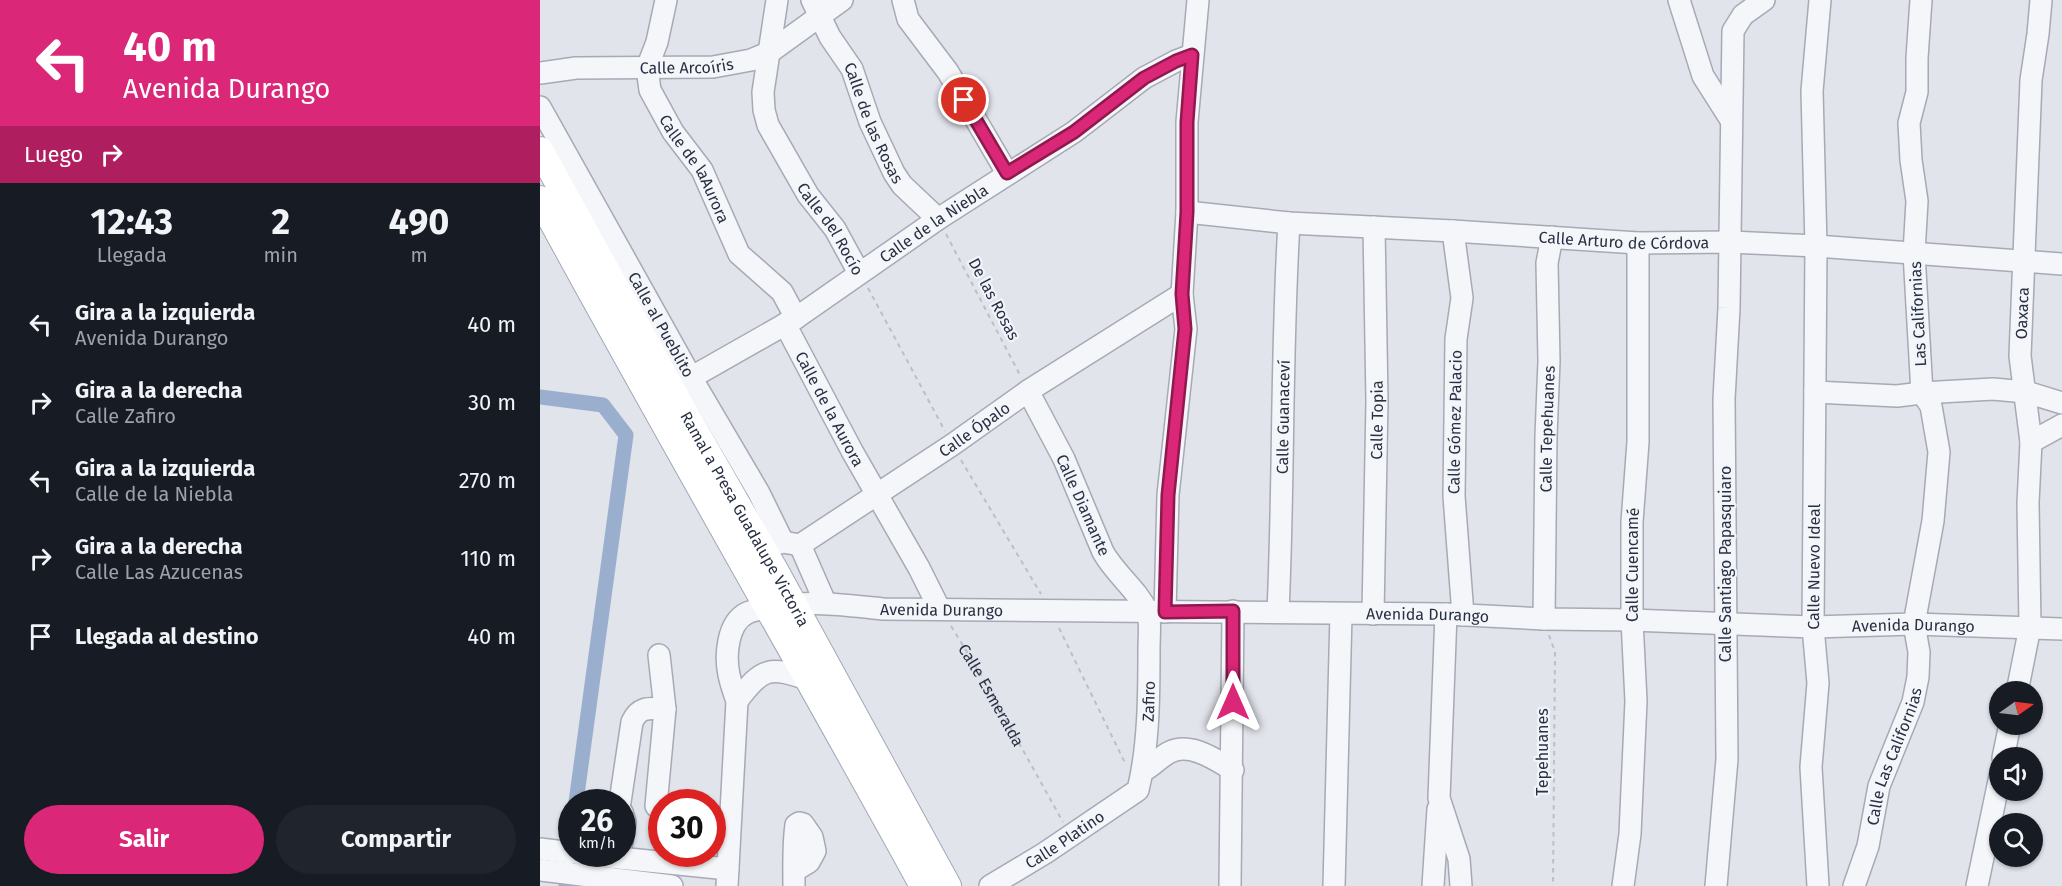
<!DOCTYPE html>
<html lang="es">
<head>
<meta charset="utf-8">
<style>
  :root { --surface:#171b24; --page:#20242c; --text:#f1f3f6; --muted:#9ea1a6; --accent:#db2777 }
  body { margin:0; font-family:"Fira Sans",sans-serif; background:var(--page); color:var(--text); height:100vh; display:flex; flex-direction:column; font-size:22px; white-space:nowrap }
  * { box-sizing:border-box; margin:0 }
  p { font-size:20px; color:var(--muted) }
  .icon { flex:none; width:33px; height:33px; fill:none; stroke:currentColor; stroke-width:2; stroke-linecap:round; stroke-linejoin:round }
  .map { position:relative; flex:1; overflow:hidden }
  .sheet { display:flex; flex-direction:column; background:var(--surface); width:540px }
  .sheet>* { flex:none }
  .guide { background:#db2777; color:#fff; overflow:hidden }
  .needle { width:39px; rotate:76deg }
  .controls { position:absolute; left:1449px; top:681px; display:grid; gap:12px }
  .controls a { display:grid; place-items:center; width:54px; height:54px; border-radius:50%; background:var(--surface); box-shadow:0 2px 4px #0004; font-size:30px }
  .speed { position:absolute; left:18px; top:789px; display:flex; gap:12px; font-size:30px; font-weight:700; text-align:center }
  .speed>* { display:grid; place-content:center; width:78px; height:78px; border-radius:50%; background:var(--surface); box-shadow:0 2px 4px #0004; line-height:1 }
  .speed small { font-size:15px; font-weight:400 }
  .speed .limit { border:9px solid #d22; background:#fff; color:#111 }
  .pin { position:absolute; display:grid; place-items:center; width:51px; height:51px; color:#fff; margin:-26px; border:3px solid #fff; border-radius:50%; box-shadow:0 2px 6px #0007 }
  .me { position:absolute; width:66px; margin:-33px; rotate:0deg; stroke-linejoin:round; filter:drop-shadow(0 0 4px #0008) }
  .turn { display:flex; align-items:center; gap:21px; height:126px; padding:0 24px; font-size:27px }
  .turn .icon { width:78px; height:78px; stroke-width:2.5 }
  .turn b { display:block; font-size:42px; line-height:51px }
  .then { display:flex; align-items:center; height:57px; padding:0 24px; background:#0003; gap:12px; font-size:22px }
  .eta { display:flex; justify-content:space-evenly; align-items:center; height:102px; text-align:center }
  .eta b { font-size:36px; font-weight:700; line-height:42px }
  .action { display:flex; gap:12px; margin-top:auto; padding:12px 24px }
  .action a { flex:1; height:69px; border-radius:36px; background:var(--accent); color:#fff; font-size:24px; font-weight:700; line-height:69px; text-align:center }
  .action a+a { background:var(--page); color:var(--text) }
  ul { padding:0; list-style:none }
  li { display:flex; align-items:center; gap:18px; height:78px; padding:0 24px }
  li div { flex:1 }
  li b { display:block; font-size:22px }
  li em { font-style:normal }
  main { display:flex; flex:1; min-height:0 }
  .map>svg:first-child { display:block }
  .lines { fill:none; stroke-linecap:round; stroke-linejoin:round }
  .canal { stroke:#9aafce; stroke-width:15 }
  .minor-casing { stroke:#a6aab6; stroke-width:24 }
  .major-casing { stroke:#a0a8b8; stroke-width:28 }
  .path { stroke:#bcbfc6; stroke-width:2; stroke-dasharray:4.5 4.5; stroke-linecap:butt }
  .minor { stroke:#f5f6f9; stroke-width:21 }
  .major { stroke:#fff; stroke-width:26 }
  .route-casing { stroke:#8e194d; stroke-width:15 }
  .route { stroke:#db2777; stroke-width:10 }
  .labels { text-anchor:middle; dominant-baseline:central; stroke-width:4.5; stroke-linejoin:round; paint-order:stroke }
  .street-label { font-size:16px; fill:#283044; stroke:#f1f4f8 }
</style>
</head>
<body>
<main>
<section class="sheet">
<div class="guide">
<div class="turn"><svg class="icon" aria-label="left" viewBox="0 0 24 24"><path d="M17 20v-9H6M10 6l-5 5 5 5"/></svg><div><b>40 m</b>Avenida Durango</div></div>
<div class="then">Luego<svg class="icon" aria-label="right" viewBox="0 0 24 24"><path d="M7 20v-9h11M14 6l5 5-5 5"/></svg></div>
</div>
<div class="eta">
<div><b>12:43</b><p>Llegada</p></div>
<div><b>2</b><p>min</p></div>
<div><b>490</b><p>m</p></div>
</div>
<ul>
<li><svg class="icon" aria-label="left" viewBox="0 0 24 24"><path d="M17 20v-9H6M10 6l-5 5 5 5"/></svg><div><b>Gira a la izquierda</b><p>Avenida Durango</p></div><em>40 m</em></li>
<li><svg class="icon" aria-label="right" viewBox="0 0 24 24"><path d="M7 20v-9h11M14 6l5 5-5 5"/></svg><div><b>Gira a la derecha</b><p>Calle Zafiro</p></div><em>30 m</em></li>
<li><svg class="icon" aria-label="left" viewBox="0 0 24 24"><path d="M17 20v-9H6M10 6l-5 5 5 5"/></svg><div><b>Gira a la izquierda</b><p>Calle de la Niebla</p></div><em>270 m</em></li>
<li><svg class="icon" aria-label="right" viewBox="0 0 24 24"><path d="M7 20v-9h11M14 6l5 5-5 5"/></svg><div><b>Gira a la derecha</b><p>Calle Las Azucenas</p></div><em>110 m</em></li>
<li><svg class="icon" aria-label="arrive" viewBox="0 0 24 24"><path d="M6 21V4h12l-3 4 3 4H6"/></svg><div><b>Llegada al destino</b></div><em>40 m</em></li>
</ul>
<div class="action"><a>Salir</a><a>Compartir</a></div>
</section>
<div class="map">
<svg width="1522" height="886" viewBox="0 0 1522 886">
  <rect width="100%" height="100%" fill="#e1e4eb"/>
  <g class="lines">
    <g class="canal">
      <path d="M0,397L63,405L86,435L36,802"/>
      <path d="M31,841L32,834"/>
      <path d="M26,886V885"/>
    </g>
    <g class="minor-casing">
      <g id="minor">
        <path id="s2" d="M126,0L117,42L107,68L110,90L133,132L162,170L199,254L242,292L256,318"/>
        <path id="s3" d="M237,0L223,92L224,110L228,125L268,195L295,229L319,273"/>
        <path id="s4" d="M272,0L290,37L312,69L330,122L354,173L362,185L398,219"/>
        <path d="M363,0L368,19L408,72L467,173"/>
        <path d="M1139,0L1163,76L1191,120"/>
        <path id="s5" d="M0,73L36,68L173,67L211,60L230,52L302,0"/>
        <path id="s6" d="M0,107L152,379L219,493L243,542"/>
        <path id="s7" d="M647,212L749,223L913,231L1098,243L1190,242L1276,246L1522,264"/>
        <path d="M913,231L922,298L916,339L914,496L923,615"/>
        <path id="s8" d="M245,324L312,451L379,568L399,608"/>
        <path d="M1275,392L1357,396L1382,393L1453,389L1486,392L1522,403"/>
        <path id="s9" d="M117,397L256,318L398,219L534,132L604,78L636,61L652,55"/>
        <path d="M1491,442L1522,425"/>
        <path d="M260,545L285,602"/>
        <path id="s10" d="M230,546L243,542L260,545L412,445L488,391L642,294"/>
        <path id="s11" d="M738,611C744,482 741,353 749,223"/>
        <path d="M625,612L628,495L646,329L642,294L647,212V122L658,0"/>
        <path id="s12" d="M833,614L837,401L834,227"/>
        <path d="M906,614L899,798L919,859L921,886"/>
        <path id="s13" d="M1004,619L1006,436L1009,361L1007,263L1012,237"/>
        <path id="s14" d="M1477,692L1490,627L1488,503L1491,442L1480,356L1491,80L1498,34L1501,0"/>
        <path d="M197,701C223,667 229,666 270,680"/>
        <path d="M1463,758L1470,724"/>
        <path d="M603,771C613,766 620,757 630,752C651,742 676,760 693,770"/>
        <path d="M80,802L92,722C99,706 110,708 125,709"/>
        <path d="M116,806L125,709L119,655"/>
        <path d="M82,812L85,822L82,842"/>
        <path d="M0,849L32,853"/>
        <path d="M39,854L188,869"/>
        <path d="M0,870L132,886"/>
        <path id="s15" d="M187,886L197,701C194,693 191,684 189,675C185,656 187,623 207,613C215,609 224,609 233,607C270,600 306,605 343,609L906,614L1004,619L1092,620L1273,627L1374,624L1522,629"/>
        <path d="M254,886C254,866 253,845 256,825L259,823L263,824L272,837L275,851L269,862L254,871"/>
        <path id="s16" d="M450,886L505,853L598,790C609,745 609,694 609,648C609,637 611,620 607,611C597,589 575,574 563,552L524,459L488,391"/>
        <path d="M690,886L693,611"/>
        <path d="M794,886L801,614"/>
        <path d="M893,886L898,809"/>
        <path id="s17" d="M1083,886L1090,834L1096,701L1092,620V522L1098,442V243"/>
        <path d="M1176,886L1187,759L1184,399L1189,308L1193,31L1203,15L1224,0"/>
        <path id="s18" d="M1278,886L1271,767L1278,683L1273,627L1276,246L1272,91L1280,0"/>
        <path id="s19" d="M1314,886L1328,846L1339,786L1373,702L1378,677L1379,652L1374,624L1393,521L1399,452L1391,406L1382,393L1374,253L1377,201L1371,160L1369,123L1377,92V58L1381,0"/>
        <path d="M1437,886L1460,776"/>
      </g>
    </g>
    <g class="major-casing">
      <g id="major">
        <path id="s20" d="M0,150L132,390L236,572L408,886"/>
        <path d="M0,199C125,430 257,656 383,886"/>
      </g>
    </g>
    <g class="path">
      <path d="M406,234L480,375"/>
      <path d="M328,288L405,431"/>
      <path d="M421,460L501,594"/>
      <path id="s1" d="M411,626L441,675L523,822"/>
      <path d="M519,628L585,763"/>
      <path d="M1009,635L1015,652L1013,886"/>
    </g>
    <use href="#minor" class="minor"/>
    <use href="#major" class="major"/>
  </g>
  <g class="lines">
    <g class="route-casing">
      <path id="route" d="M424,100L467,173L534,132L604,78L636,61L652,55L647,122V212L642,294L645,329L628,495L625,612L693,611V702"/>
    </g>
    <use href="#route" class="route"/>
  </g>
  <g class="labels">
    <g class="street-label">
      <text stroke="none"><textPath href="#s5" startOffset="147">Calle Arcoíris</textPath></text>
      <text stroke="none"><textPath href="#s4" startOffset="138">Calle de las Rosas</textPath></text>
      <text stroke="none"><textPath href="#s2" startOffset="184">Calle de laAurora</textPath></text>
      <text stroke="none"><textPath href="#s9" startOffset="327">Calle de la Niebla</textPath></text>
      <text stroke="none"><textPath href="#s3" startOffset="248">Calle del Rocío</textPath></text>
      <text stroke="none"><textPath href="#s7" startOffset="438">Calle Arturo de Córdova</textPath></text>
      <text transform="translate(454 299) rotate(62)">De las Rosas</text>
      <text stroke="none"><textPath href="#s14" startOffset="381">Oaxaca</textPath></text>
      <text transform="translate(1378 314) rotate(-93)">Las Californias</text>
      <text stroke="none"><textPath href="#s6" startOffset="249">Calle al Pueblito</textPath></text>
      <text stroke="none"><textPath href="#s8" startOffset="96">Calle de la Aurora</textPath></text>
      <text stroke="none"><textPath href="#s11" startOffset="194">Calle Guanaceví</textPath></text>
      <text stroke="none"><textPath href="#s12" startOffset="194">Calle Topia</textPath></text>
      <text transform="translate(915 422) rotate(-89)">Calle Gómez Palacio</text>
      <text stroke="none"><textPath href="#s13" startOffset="190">Calle Tepehuanes</textPath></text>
      <text stroke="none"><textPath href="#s10" startOffset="240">Calle Ópalo</textPath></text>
      <text transform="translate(543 505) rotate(66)">Calle Diamante</text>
      <text stroke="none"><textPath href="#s20" startOffset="422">Ramal a Presa Guadalupe Victoria</textPath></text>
      <text transform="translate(1185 564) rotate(-90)">Calle Santiago Papasquiaro</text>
      <text stroke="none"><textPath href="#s17" startOffset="322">Calle Cuencamé</textPath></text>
      <text stroke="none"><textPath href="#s18" startOffset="320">Calle Nuevo Ideal</textPath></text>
      <text stroke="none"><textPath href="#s15" startOffset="477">Avenida Durango</textPath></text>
      <text stroke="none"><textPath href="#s15" startOffset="963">Avenida Durango</textPath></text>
      <text stroke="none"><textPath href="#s15" startOffset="1449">Avenida Durango</textPath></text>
      <text stroke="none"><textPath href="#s1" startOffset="80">Calle Esmeralda</textPath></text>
      <text stroke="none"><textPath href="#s16" startOffset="266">Zafiro</textPath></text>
      <text transform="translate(1002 752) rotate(-90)">Tepehuanes</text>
      <text stroke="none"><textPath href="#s19" startOffset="136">Calle Las Californias</textPath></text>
      <text stroke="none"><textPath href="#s16" startOffset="88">Calle Platino</textPath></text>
    </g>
  </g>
</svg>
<div class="controls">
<a><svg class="needle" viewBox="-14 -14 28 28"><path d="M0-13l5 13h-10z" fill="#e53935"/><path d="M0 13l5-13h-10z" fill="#9ea1a6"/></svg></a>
<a><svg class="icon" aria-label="sound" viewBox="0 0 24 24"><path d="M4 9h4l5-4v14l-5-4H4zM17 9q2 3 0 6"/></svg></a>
<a><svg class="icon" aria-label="search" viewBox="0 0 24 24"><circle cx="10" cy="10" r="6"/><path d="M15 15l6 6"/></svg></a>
</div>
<div class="speed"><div>26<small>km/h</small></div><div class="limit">30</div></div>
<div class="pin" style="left:424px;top:100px;background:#d93025"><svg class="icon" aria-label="arrive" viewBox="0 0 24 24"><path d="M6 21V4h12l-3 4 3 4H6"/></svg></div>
<svg class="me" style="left:693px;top:702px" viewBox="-20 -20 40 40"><path d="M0-17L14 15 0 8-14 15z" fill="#db2777" stroke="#fff" stroke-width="4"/></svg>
</div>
</main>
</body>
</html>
